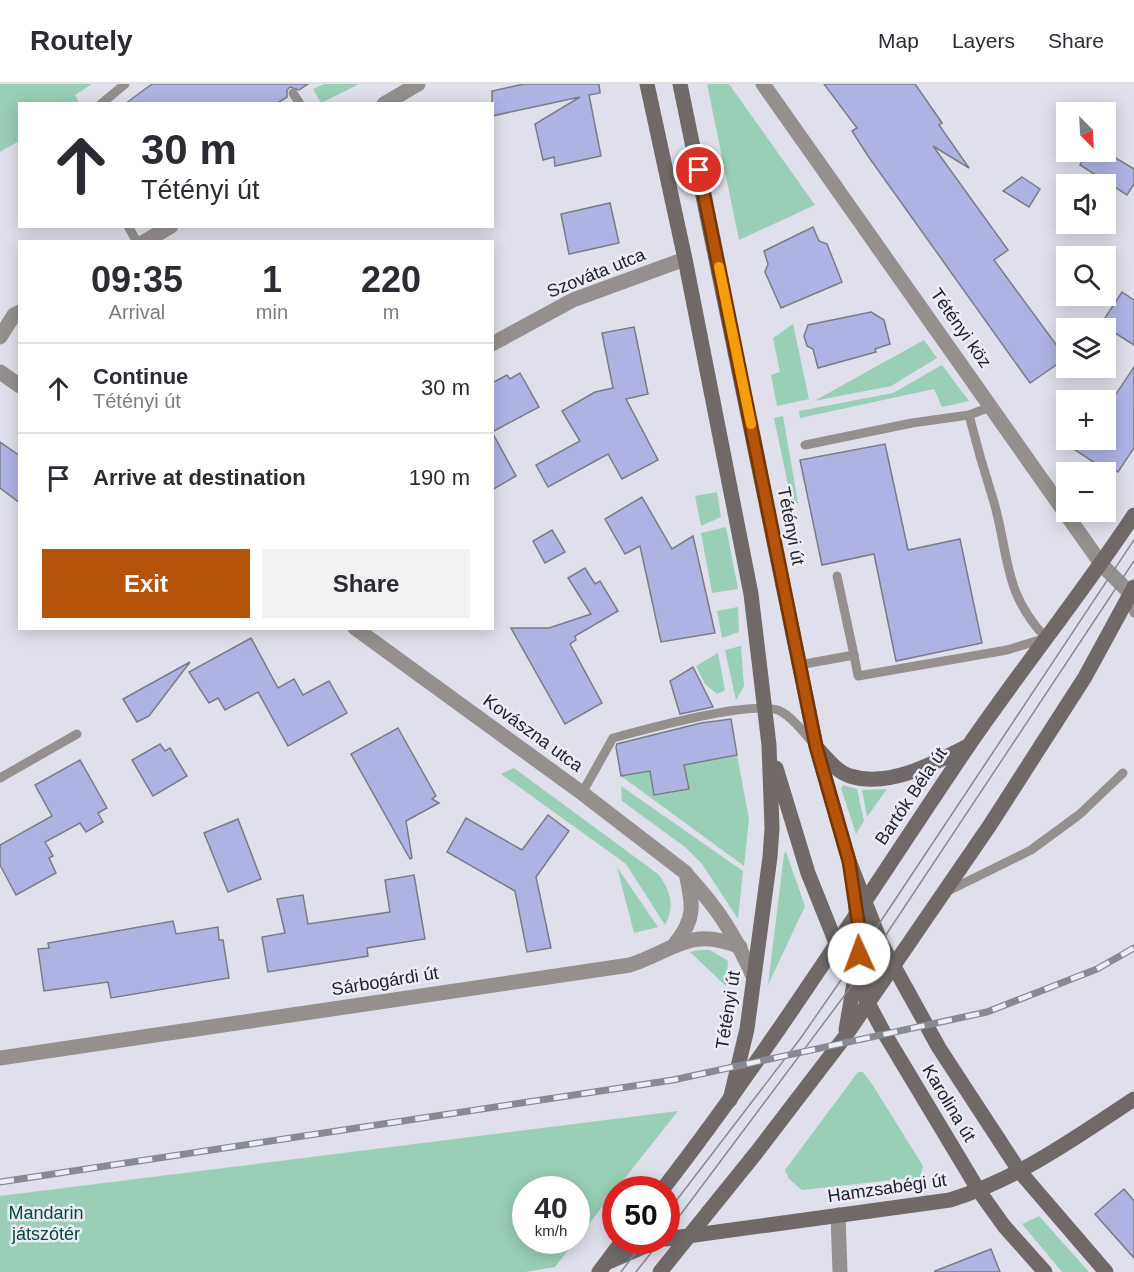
<!DOCTYPE html>
<html lang="en">
<head>
<meta charset="utf-8">
<style>
  :root { --surface:#fff; --page:#f2f2f3; --text:#2b2b33; --muted:#7c7c81; --line:#e1e1e2; --accent:#b45309 }
  body { margin:0; font-family:Helvetica,sans-serif; background:var(--page); color:var(--text); height:100vh; display:flex; flex-direction:column; font-size:22px; white-space:nowrap }
  * { box-sizing:border-box; margin:0 }
  p { font-size:20px; color:var(--muted) }
  .icon { flex:none; width:33px; height:33px; fill:none; stroke:currentColor; stroke-width:2; stroke-linecap:round; stroke-linejoin:round }
  .map { position:relative; flex:1; overflow:hidden }
  .side { position:absolute; left:18px; top:156px; width:476px; height:390px; display:flex; flex-direction:column; background:var(--surface); border-radius:0px; box-shadow:0 3px 15px #0003 }
  .side>* { flex:none }
  .guide { position:absolute; left:18px; top:18px; width:476px; height:126px; border-radius:0px; box-shadow:0 3px 15px #0003; background:#fff; color:var(--text); overflow:hidden }
  .needle { width:39px; rotate:156deg }
  .tools { position:absolute; left:1056px; top:18px; display:grid; gap:12px }
  .tools a { display:grid; place-items:center; width:60px; height:60px; border-radius:0px; background:var(--surface); box-shadow:0 3px 15px #0003; font-size:30px }
  .speed { position:absolute; left:512px; top:1092px; display:flex; gap:12px; font-size:30px; font-weight:700; text-align:center }
  .speed>* { display:grid; place-content:center; width:78px; height:78px; border-radius:50%; background:var(--surface); box-shadow:0 3px 15px #0003; line-height:1 }
  .speed small { font-size:15px; font-weight:400 }
  .speed .limit { border:9px solid #d22; background:#fff; color:#111 }
  .pin { position:absolute; display:grid; place-items:center; width:51px; height:51px; color:#fff; margin:-26px; border:3px solid #fff; border-radius:50%; box-shadow:0 2px 6px #0007 }
  .me { position:absolute; width:66px; margin:-33px; rotate:358deg; stroke-linejoin:round; filter:drop-shadow(0 0 4px #0008) }
  .turn { display:flex; align-items:center; gap:21px; height:126px; padding:0 24px; font-size:27px }
  .turn .icon { width:78px; height:78px; stroke-width:2.5 }
  .turn b { display:block; font-size:42px; line-height:51px }
  .eta { display:flex; justify-content:space-evenly; align-items:center; height:102px; text-align:center }
  .eta b { font-size:36px; font-weight:800; line-height:42px }
  .primary-button { display:flex; gap:12px; margin-top:auto; padding:12px 24px }
  .primary-button a { flex:1; height:69px; border-radius:0px; background:var(--accent); color:#fff; font-size:24px; font-weight:800; line-height:69px; text-align:center }
  .primary-button a+a { background:var(--page); color:var(--text) }
  ul { padding:0; list-style:none }
  li { display:flex; align-items:center; gap:18px; height:90px; padding:0 24px; border-top:2px solid var(--line) }
  li div { flex:1 }
  li b { display:block; font-size:22px }
  li em { font-style:normal }
  header { display:flex; align-items:center; gap:36px; box-sizing:border-box; height:84px; padding:0 30px; background:var(--surface); border-bottom:2px solid var(--line) }
  header strong { font-size:28px }
  nav { display:flex; gap:33px; margin-inline-start:auto; font-size:21px }
  .map>svg:first-child { display:block }
  .green { fill:#99cfb6 }
  .building { fill:#afb3e4; stroke:#7a7b85; stroke-width:1.5 }
  .lines { fill:none; stroke-linecap:round; stroke-linejoin:round }
  .lane { stroke:#95908e; stroke-width:9 }
  .street { stroke:#95908e; stroke-width:15 }
  .secondary { stroke:#706967; stroke-width:15 }
  .tram { stroke:#888991; stroke-width:1.5 }
  .rail-casing { stroke:#888991; stroke-width:7 }
  .rail { stroke:#ecedf8; stroke-width:4.5; stroke-dasharray:14; stroke-linecap:butt }
  .route-casing { stroke:#753606; stroke-width:15 }
  .route { stroke:#b45309; stroke-width:10 }
  .slow { stroke:#f59e0b; stroke-width:10 }
  .labels { text-anchor:middle; dominant-baseline:central; stroke-width:5; stroke-linejoin:round; paint-order:stroke }
  .street-label { font-size:18px; fill:#212125; stroke:#ecedf8 }
  .park-label { font-size:18px; fill:#004e36; stroke:#ecedf8 }
</style>
</head>
<body>
<header>
<strong>Routely</strong>
<nav><a>Map</a><a>Layers</a><a>Share</a></nav>
</header>
<div class="map">
<svg width="1134" height="1188" viewBox="0 0 1134 1188">
  <rect width="100%" height="100%" fill="#dfe0eb"/>
  <g class="green">
    <path d="M0,0H92L75,11L79,19L20,20L19,57L0,68Z"/>
    <path d="M324,0H359L321,19L313,5Z"/>
    <path d="M707,0H729L815,121L739,156Z"/>
    <path d="M793,240L809,315L777,322L771,291L780,288L773,254Z"/>
    <path d="M924,256L937,274L891,302L814,317Z"/>
    <path d="M942,281L969,317L942,323L934,305L800,334L799,327L893,309Z"/>
    <path d="M783,332L798,419L792,420L774,334Z"/>
    <path d="M717,408L721,433L701,442L695,412Z"/>
    <path d="M726,443L738,505L712,509L701,449Z"/>
    <path d="M738,523L739,548L722,554L717,527Z"/>
    <path d="M741,562L744,602L736,616L725,566Z"/>
    <path d="M718,569L725,606L717,610L705,600L696,582Z"/>
    <path d="M737,671L749,735L744,782L621,692L650,687L654,711L688,705L684,681Z"/>
    <path d="M514,684L658,790C671,807 675,822 665,841L626,780L501,690Z"/>
    <path d="M843,701L857,705L864,737L856,750L841,704Z"/>
    <path d="M621,702L743,787L738,835L702,780L685,763L622,717Z"/>
    <path d="M887,705L867,733L862,706Z"/>
    <path d="M786,768L805,822L768,901L784,770Z"/>
    <path d="M617,783L658,843L634,849Z"/>
    <path d="M700,866H710L728,877L726,902L690,868Z"/>
    <path d="M858,988H863L872,1000L923,1082L920,1093L802,1106L789,1095L785,1086Z"/>
    <path d="M678,1027L576,1156V1106H525V1156H576L555,1183L525,1188H0V1112Z"/>
    <path d="M1039,1132L1089,1188H1062L1022,1140Z"/>
  </g>
  <g class="building">
    <path d="M152,0H308L299,6L290,3L287,6V13L276,20H125Z"/>
    <path d="M524,0H599L600,9L589,11L601,72L555,82L554,73L543,76L535,40L580,13L492,32V7Z"/>
    <path d="M824,0H915L940,36L942,39L939,41L969,84L933,62L1008,166L994,176L1066,274L1030,299L868,72L852,47L857,44Z"/>
    <path d="M1087,68H1106L1134,85V100L1127,111L1080,81Z"/>
    <path d="M1022,93L1040,105L1029,123L1003,107Z"/>
    <path d="M610,119L619,159L569,170L561,130Z"/>
    <path d="M813,143L819,157L827,160L842,198L781,224L765,188L768,180L764,167Z"/>
    <path d="M1122,208L1134,216V261L1101,240Z"/>
    <path d="M871,228L884,236L890,260L875,265L876,268L818,284L813,265L807,262L804,252L808,241Z"/>
    <path d="M634,243L648,310L626,315L658,376L622,395L608,370L548,403L536,381L580,357L562,327L595,308L613,304L602,249Z"/>
    <path d="M1134,283V364L1118,388L1110,382L1107,387L1060,356H1106V325Z"/>
    <path d="M520,289L539,323L492,348L516,392L492,406V299L507,291L510,295Z"/>
    <path d="M0,358L20,372V419L0,404Z"/>
    <path d="M885,360L908,466L960,455L982,559L896,577L874,470L822,481L800,376Z"/>
    <path d="M642,413L672,465L693,452L715,549L661,558L640,462L625,470L605,435Z"/>
    <path d="M552,446L565,468L545,479L533,457Z"/>
    <path d="M585,484L595,500L600,497L618,527L575,552L576,556L570,560L602,619L565,640L511,544H549L591,530L568,494Z"/>
    <path d="M251,554L278,604L294,595L303,611L329,597L347,629L288,662L258,608L225,626L218,614L209,619L189,588Z"/>
    <path d="M190,578L149,632L137,638L123,615Z"/>
    <path d="M693,583L713,623L680,630L670,597Z"/>
    <path d="M731,635L737,671L684,681L689,705L654,711L650,687L621,692L616,663L617,660L701,639Z"/>
    <path d="M398,644L436,712L432,715L439,719L406,737L412,774L410,775L351,670Z"/>
    <path d="M160,660L165,667L170,664L187,692L153,712L132,676Z"/>
    <path d="M80,676L107,724L98,729L103,738L86,748L80,739L45,758L53,772L49,774L56,789L16,811L0,781V761L52,732L35,701Z"/>
    <path d="M548,731L569,747L536,793L551,864L527,868L515,807L447,768L466,734L522,766Z"/>
    <path d="M238,735L261,795L228,808L204,749Z"/>
    <path d="M414,791L425,855L367,864L368,872L268,888L262,853L285,849L277,815L303,811L308,840L390,828L385,796Z"/>
    <path d="M173,837L176,850L218,843L219,856H223L229,894L111,914L108,898L44,907L38,865L49,864L48,859Z"/>
    <path d="M1124,1105L1134,1117V1174L1095,1130Z"/>
    <path d="M991,1165L1000,1188H935V1187Z"/>
  </g>
  <g class="lines">
    <g class="lane">
      <path d="M293,9L300,20"/>
      <path d="M101,20L125,0"/>
      <path d="M128,142L137,158"/>
      <path d="M805,361L912,339L969,331L993,322"/>
      <path d="M1130,510L1134,529"/>
      <path d="M854,571L858,592L1007,566L1046,554C1002,507 1010,472 993,415C984,387 976,359 969,331"/>
      <path d="M799,581L854,571L837,492"/>
      <path d="M0,694L77,650"/>
      <path d="M582,709L613,654C643,646 759,613 782,628C794,635 805,650 815,661"/>
      <path d="M946,808L1031,766L1080,730L1123,689"/>
    </g>
    <g class="street">
      <path d="M763,0L1102,481L1130,509"/>
      <path d="M384,20L418,0"/>
      <path d="M144,158L171,142"/>
      <path d="M0,253L14,231L20,228"/>
      <path d="M492,260L573,216L685,175"/>
      <path d="M0,288L20,302"/>
      <path d="M355,544L582,709L686,789C693,821 696,834 675,860"/>
      <path d="M688,792C719,826 734,850 753,892"/>
      <path d="M0,974L630,881C675,866 690,842 740,863"/>
      <path d="M838,1131L840,1188"/>
    </g>
    <g class="secondary">
      <path d="M647,0L685,175L751,510L769,661L772,744L770,773L747,945L730,1016"/>
      <path d="M680,0L816,662L849,777L881,859L939,964L1020,1088L1106,1188"/>
      <path d="M818,665C827,675 837,688 850,692C888,704 933,680 966,663"/>
      <path d="M776,684L808,789L836,859L883,947L979,1107L1004,1142L1045,1188"/>
      <path d="M868,916L872,844"/>
      <path d="M846,946L859,870L856,824"/>
      <path d="M662,1106C772,964 867,812 967,664C1021,585 1081,511 1134,431"/>
      <path d="M666,1155L950,1116C1018,1095 1075,1054 1134,1015"/>
      <path d="M608,1178L659,1156"/>
      <path d="M599,1188L623,1156"/>
      <path d="M660,1188L756,1069L844,954L990,741L1085,593L1134,503"/>
    </g>
    <g class="tram">
      <path d="M666,1130L800,955L859,870L1134,456"/>
      <path d="M666,1150L856,896L1134,477"/>
      <path d="M621,1188L645,1156"/>
      <path d="M636,1188L661,1156"/>
    </g>
    <g class="rail-casing">
      <path id="rail" d="M0,1098L673,996L987,928L1097,885L1134,864"/>
    </g>
    <use href="#rail" class="rail"/>
  </g>
  <g class="lines">
    <g class="route-casing">
      <path id="route" d="M699,86L816,662L849,777L859,844V870"/>
    </g>
    <use href="#route" class="route"/>
    <path class="slow" d="M719,183L751,340"/>
  </g>
  <g class="labels">
    <g class="street-label">
      <text transform="translate(596 189) rotate(-22)">Szováta utca</text>
      <text transform="translate(961 244) rotate(55)">Tétényi köz</text>
      <text transform="translate(791 442) rotate(79)">Tétényi út</text>
      <text transform="translate(533 649) rotate(36)">Kovászna utca</text>
      <text transform="translate(911 712) rotate(-56)">Bartók Béla út</text>
      <text transform="translate(385 897) rotate(-9)">Sárbogárdi út</text>
      <text transform="translate(728 926) rotate(-81)">Tétényi út</text>
      <text transform="translate(949 1019) rotate(59)">Karolina út</text>
      <text transform="translate(887 1104) rotate(-8)">Hamzsabégi út</text>
    </g>
    <g class="park-label">
      <text x="46" y="1129">Mandarin<tspan x="46" dy="21">játszótér</tspan></text>
    </g>
  </g>
</svg>
<div class="tools">
<a><svg class="needle" viewBox="-14 -14 28 28"><path d="M0-13l5 13h-10z" fill="#e53935"/><path d="M0 13l5-13h-10z" fill="#7c7c81"/></svg></a>
<a><svg class="icon" aria-label="sound" viewBox="0 0 24 24"><path d="M4 9h4l5-4v14l-5-4H4zM17 9q2 3 0 6"/></svg></a>
<a><svg class="icon" aria-label="search" viewBox="0 0 24 24"><circle cx="10" cy="10" r="6"/><path d="M15 15l6 6"/></svg></a>
<a><svg class="icon" aria-label="layers" viewBox="0 0 24 24"><path d="M12 4l9 5-9 5-9-5zM3 14l9 5 9-5"/></svg></a>
<a>+</a>
<a>−</a>
</div>
<div class="speed"><div>40<small>km/h</small></div><div class="limit">50</div></div>
<div class="pin" style="left:699px;top:86px;background:#d93025"><svg class="icon" aria-label="arrive" viewBox="0 0 24 24"><path d="M6 21V4h12l-3 4 3 4H6"/></svg></div>
<svg class="me" style="left:859px;top:870px" viewBox="-20 -20 40 40"><circle r="19" fill="#fff"/><path d="M0-13L10 11 0 6-10 11z" fill="#b45309"/></svg>
<div class="guide">
<div class="turn"><svg class="icon" aria-label="ahead" viewBox="0 0 24 24"><path d="M12 20V5M6 11l6-6 6 6"/></svg><div><b>30 m</b>Tétényi út</div></div>
</div>
<section class="side">
<div class="eta">
<div><b>09:35</b><p>Arrival</p></div>
<div><b>1</b><p>min</p></div>
<div><b>220</b><p>m</p></div>
</div>
<ul>
<li><svg class="icon" aria-label="ahead" viewBox="0 0 24 24"><path d="M12 20V5M6 11l6-6 6 6"/></svg><div><b>Continue</b><p>Tétényi út</p></div><em>30 m</em></li>
<li><svg class="icon" aria-label="arrive" viewBox="0 0 24 24"><path d="M6 21V4h12l-3 4 3 4H6"/></svg><div><b>Arrive at destination</b></div><em>190 m</em></li>
</ul>
<div class="primary-button"><a>Exit</a><a>Share</a></div>
</section>
</div>
</body>
</html>
